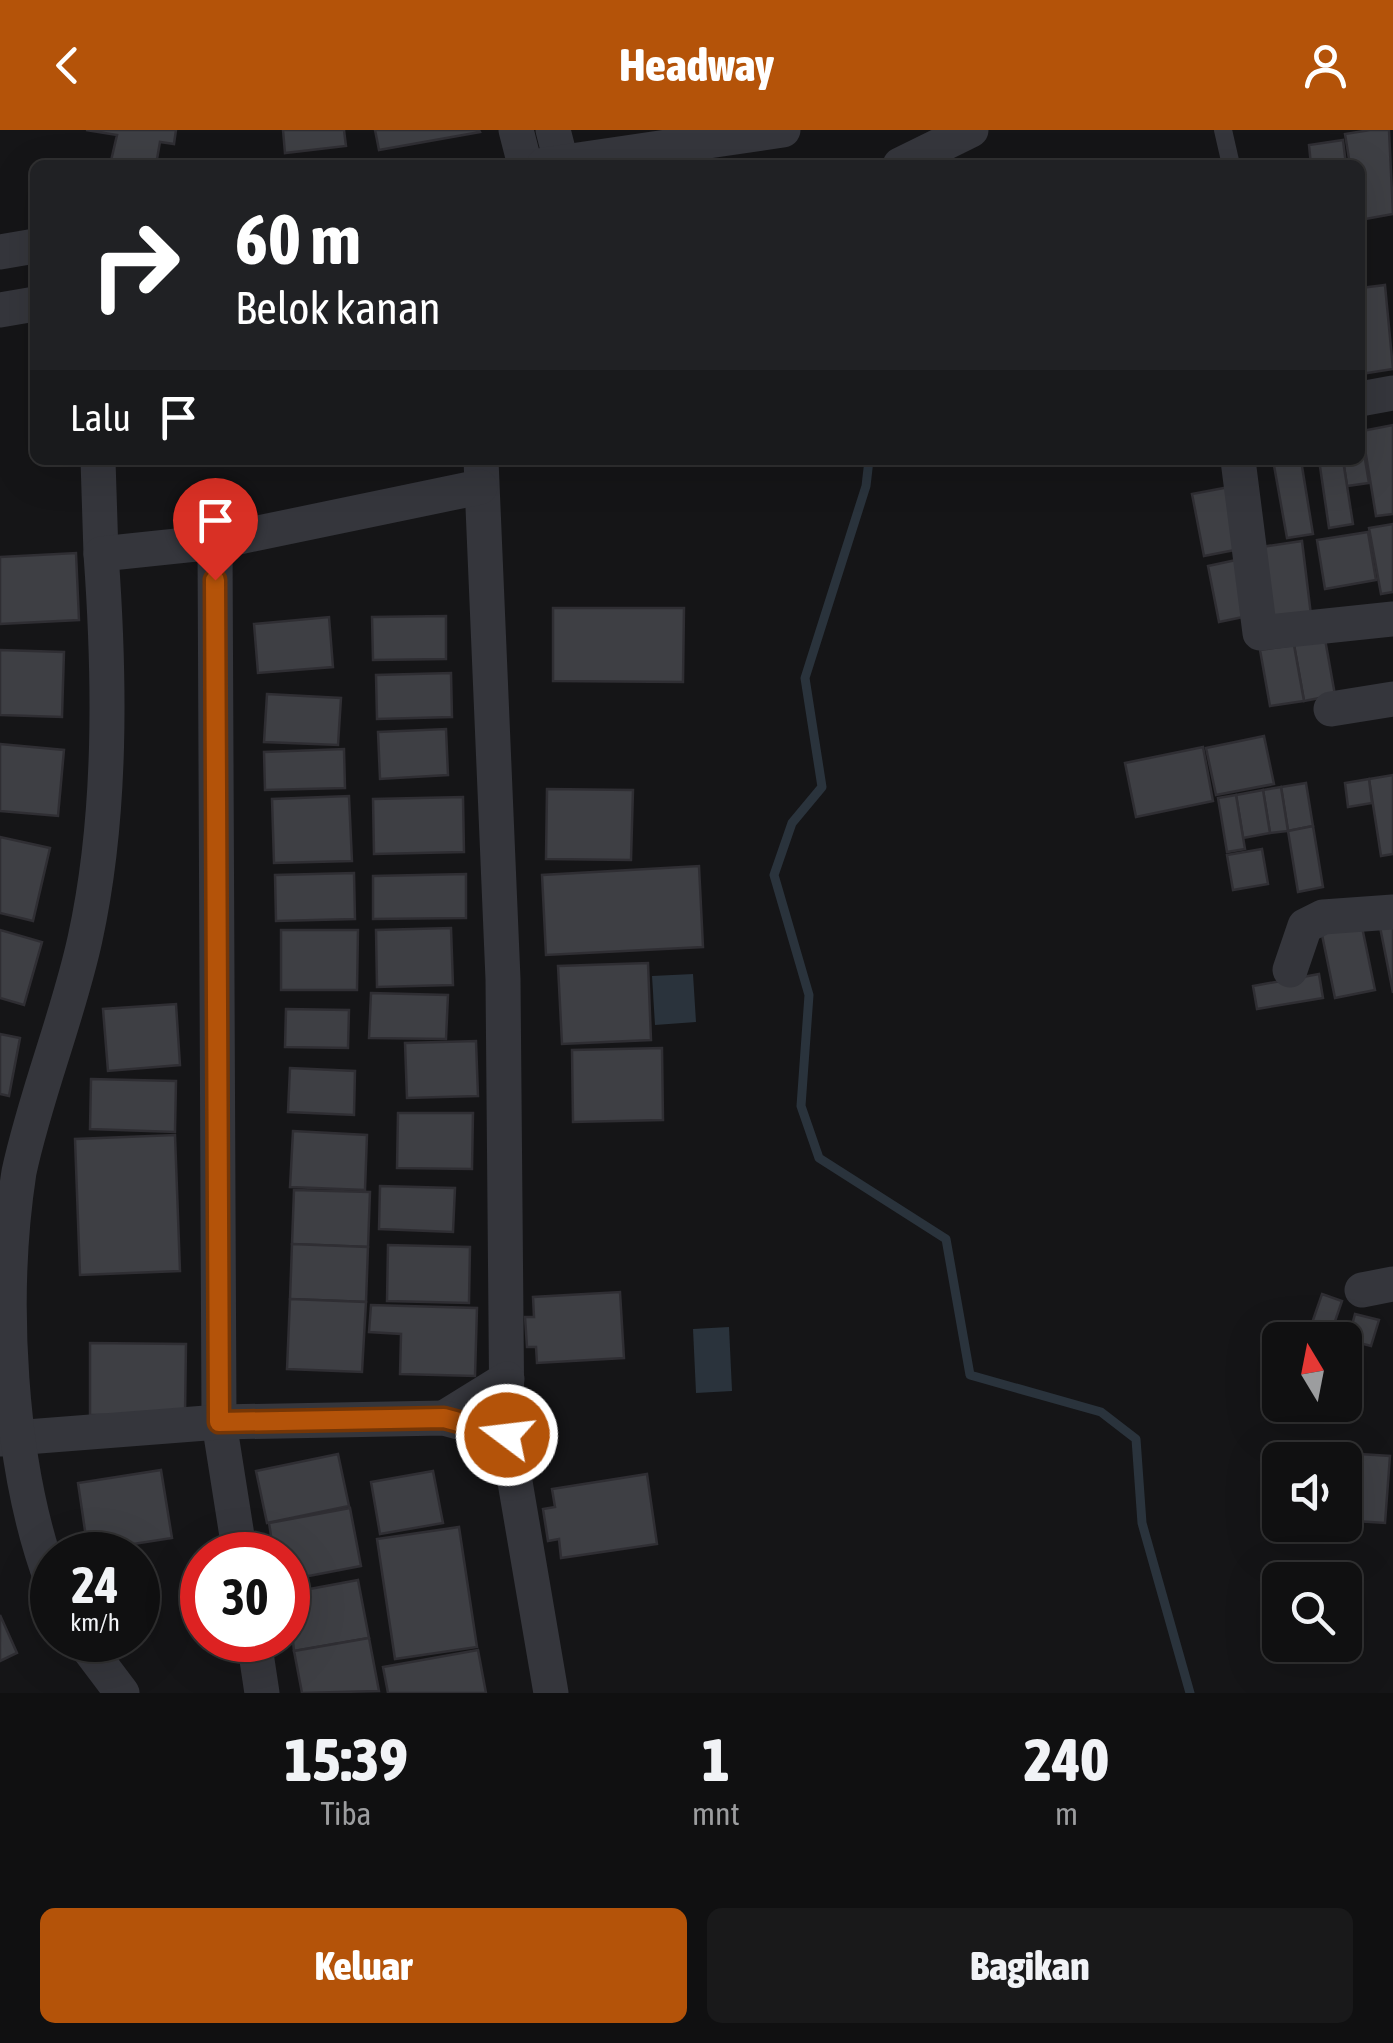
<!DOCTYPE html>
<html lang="id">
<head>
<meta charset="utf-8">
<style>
  :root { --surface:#101011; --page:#19191a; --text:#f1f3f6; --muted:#9c9d9f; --line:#303031; --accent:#b45309 }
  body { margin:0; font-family:"Asap Condensed",sans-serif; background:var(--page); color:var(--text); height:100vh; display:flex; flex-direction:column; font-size:38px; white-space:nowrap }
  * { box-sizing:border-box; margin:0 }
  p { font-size:32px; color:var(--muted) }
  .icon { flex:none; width:55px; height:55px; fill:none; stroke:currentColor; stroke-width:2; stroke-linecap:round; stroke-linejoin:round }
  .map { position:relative; height:1563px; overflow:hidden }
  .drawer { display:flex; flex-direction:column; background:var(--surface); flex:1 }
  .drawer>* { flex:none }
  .hud { position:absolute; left:30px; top:30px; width:1335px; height:305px; border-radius:15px; box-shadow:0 10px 40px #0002,0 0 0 2px var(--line); background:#202124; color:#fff; overflow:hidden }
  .needle { width:65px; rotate:350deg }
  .controls { position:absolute; left:1262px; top:1192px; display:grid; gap:20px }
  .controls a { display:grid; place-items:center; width:100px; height:100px; border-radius:15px; background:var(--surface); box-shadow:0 10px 40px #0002,0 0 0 2px var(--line); font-size:50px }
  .speed { position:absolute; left:30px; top:1402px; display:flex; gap:20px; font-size:50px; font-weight:700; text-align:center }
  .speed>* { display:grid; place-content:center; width:130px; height:130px; border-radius:50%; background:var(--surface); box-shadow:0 10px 40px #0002,0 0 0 2px var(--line); line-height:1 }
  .speed small { font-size:25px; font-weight:400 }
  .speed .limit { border:15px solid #d22; background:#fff; color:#111 }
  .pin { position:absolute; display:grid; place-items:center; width:85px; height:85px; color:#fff; margin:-102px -42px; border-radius:50% 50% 50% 0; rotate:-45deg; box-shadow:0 0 10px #0007 }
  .pin .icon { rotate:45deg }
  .me { position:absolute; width:110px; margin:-55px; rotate:285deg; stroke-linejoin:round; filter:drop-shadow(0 0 8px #0008) }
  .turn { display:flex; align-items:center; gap:35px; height:210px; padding:0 40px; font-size:45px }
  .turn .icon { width:130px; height:130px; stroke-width:2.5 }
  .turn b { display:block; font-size:70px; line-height:85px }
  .then { display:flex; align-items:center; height:95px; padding:0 40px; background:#0003; gap:20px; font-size:38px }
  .eta { display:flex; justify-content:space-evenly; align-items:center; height:170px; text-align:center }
  .eta b { font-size:60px; font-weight:800; line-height:70px }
  .cta { display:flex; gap:20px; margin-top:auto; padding:20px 40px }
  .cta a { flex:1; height:115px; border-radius:15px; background:var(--accent); color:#fff; font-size:40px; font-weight:800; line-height:115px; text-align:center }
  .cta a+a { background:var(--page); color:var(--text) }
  header { display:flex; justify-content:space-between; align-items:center; height:130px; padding:0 40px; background:var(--accent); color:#fff; font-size:45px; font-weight:800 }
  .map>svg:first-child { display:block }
  .water { fill:#2a333c }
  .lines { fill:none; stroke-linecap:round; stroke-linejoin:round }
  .stream { stroke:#2a333c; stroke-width:9 }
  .building { fill:#3e3f44; stroke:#2f2e33; stroke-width:2.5 }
  .service { stroke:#35363c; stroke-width:18 }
  .minor { stroke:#35363c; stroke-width:35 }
  .route-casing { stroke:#753606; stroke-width:25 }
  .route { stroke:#b45309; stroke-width:18 }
</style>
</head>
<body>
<header><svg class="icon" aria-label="back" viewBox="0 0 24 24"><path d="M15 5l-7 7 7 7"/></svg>Headway<svg class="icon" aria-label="person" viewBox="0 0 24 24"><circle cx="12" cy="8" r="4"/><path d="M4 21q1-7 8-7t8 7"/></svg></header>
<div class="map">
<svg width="1393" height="1563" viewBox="0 0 1393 1563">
  <rect width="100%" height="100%" fill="#151517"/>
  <g class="water">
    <path d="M693,844L696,892L655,895L652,846Z"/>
    <path d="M729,1197L732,1261L696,1263L693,1199Z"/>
  </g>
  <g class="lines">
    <path class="stream" d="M869,330L866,356L805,548L822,657L792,693L774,745L809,865L801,976L819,1028L946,1109L970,1245L1101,1282L1136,1309L1142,1393L1190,1563"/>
  </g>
  <g class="building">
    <path d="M86,0H176L174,14L160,12L156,35H110L117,5Z"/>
    <path d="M283,0H344L346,16L285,23Z"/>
    <path d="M375,0H479L480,2L379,20Z"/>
    <path d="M1370,0H1389L1393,84L1360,90V35H1350L1345,4Z"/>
    <path d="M1343,10L1346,35H1311L1309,15Z"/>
    <path d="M1385,155L1393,239L1361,244L1360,158Z"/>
    <path d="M1393,295V384L1376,386L1362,301Z"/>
    <path d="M1360,299L1369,353L1347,356L1343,330H1360Z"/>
    <path d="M1273,330H1301L1313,404L1287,408Z"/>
    <path d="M1319,330H1343L1353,394L1329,398Z"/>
    <path d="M1229,357L1240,419L1204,426L1192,364Z"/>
    <path d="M1393,394V462L1381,464L1369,398Z"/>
    <path d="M1368,402L1376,450L1325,459L1317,410Z"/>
    <path d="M1302,411L1311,485L1264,491L1254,418Z"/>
    <path d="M76,423L79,490L0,494V427Z"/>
    <path d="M1236,430L1248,486L1219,492L1208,436Z"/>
    <path d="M553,478H684L683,552L553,551Z"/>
    <path d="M446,486V529L373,530L372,487Z"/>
    <path d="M329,487L333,537L258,543L254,494Z"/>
    <path d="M1325,509L1335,565L1304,571L1294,515Z"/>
    <path d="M1294,515L1304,571L1270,576L1260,520Z"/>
    <path d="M0,520L64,522L62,587L0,585Z"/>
    <path d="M451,543L452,587L377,589L376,545Z"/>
    <path d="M267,564L341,568L338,615L264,612Z"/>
    <path d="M446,599L448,645L380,649L378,602Z"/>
    <path d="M1264,606L1274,654L1216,665L1206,618Z"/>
    <path d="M0,614L64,620L58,686L0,681Z"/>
    <path d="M1203,617L1213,671L1136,687L1125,633Z"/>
    <path d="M344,619L345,658L265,660L264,622Z"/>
    <path d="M1393,645V724L1381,726L1369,649Z"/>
    <path d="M1369,649L1372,673L1348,677L1345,653Z"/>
    <path d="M1306,653L1313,696L1288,701L1281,657Z"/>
    <path d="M1281,657L1288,701L1270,703L1263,660Z"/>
    <path d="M547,659L633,660L631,730L546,729Z"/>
    <path d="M1263,660L1270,703L1243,708L1236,665Z"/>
    <path d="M1236,665L1245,719L1227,722L1218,668Z"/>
    <path d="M349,666L352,731L274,733L272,669Z"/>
    <path d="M463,667L464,722L374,724L373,669Z"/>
    <path d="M1313,696L1323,757L1298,762L1288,701Z"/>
    <path d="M0,707L50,718L33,791L0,783Z"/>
    <path d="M1262,719L1268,754L1233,760L1227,725Z"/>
    <path d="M699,736L703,817L546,825L542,745Z"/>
    <path d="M354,743L355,789L276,791L275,745Z"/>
    <path d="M466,744V788L373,789V746Z"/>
    <path d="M1361,792L1375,860L1335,868L1321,800Z"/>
    <path d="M1393,794V863L1380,797Z"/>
    <path d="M451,798L453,855L377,857L376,800Z"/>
    <path d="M0,800L42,812L24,875L0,868Z"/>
    <path d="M281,800H358L357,860H281Z"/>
    <path d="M648,833L651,910L562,914L558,836Z"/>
    <path d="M1319,844L1323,868L1257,879L1253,856Z"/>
    <path d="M371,863L448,865L446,909L369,908Z"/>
    <path d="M176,874L180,935L108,941L103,879Z"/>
    <path d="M286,879L349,880L348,918L285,917Z"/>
    <path d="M0,904L20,908L9,966L0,964Z"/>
    <path d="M476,911L478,966L407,968L405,913Z"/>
    <path d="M662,918L663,990L573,992L572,920Z"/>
    <path d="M290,938L355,941L354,985L288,982Z"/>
    <path d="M91,949L176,951L175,1002L90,999Z"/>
    <path d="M398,983H473L472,1039L397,1038Z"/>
    <path d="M293,1001L367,1005L365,1060L290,1057Z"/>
    <path d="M175,1005L180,1141L80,1145L75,1009Z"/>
    <path d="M380,1056L455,1058L453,1102L379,1099Z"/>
    <path d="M294,1060L370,1062L368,1117L292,1114Z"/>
    <path d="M292,1114L368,1117L366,1172L290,1169Z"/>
    <path d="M388,1115L470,1117L469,1173L387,1171Z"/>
    <path d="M620,1162L624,1228L537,1233L536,1217H527L525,1187H534L533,1167Z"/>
    <path d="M1322,1164L1342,1171L1332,1200L1312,1193Z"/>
    <path d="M290,1169L366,1172L362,1242L287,1239Z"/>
    <path d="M371,1175L477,1178L475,1246L400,1244L401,1204L369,1202Z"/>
    <path d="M1355,1184L1379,1190L1371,1216L1348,1210Z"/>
    <path d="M90,1213L186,1214L185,1285H90Z"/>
    <path d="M338,1324L349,1376L267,1393L256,1341Z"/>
    <path d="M1360,1324L1390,1326L1385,1393L1355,1391Z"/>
    <path d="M161,1340L172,1408L88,1421L78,1353Z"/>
    <path d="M433,1341L443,1393L380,1404L371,1352Z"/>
    <path d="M647,1344L657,1414L561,1428L559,1409L548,1411L543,1379L555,1377L552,1359Z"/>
    <path d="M350,1378L361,1436L288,1450V1425H274L269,1393Z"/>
    <path d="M459,1397L477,1517L395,1529L377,1409Z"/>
    <path d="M358,1450L369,1508L294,1521L288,1463Z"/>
    <path d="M0,1485L17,1523L0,1531Z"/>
    <path d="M369,1508L379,1561L302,1563L294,1521Z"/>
    <path d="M478,1520L486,1563H388L383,1537Z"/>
  </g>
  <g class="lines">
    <path class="service" d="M1223,0L1231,35"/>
    <g class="minor">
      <path d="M516,0L525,35"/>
      <path d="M553,0L562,35"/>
      <path d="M544,35L783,0"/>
      <path d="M900,35L971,0"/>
      <path d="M0,122L35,116"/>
      <path d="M0,180L35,174"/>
      <path d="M1360,269L1393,263"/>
      <path d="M98,330L101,424"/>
      <path d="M481,330L503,849L507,1305L551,1563"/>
      <path d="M1238,330L1260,503L1393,489"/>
      <path d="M215,412L219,1292L240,1425"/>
      <path d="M1331,579L1393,569"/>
      <path d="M1290,840L1305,796L1323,787L1393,782"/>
      <path d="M1362,1160L1393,1154"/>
      <path d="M444,1288L507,1249"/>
      <path d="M0,1309L219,1292L444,1288L507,1305"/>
      <path d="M52,1452C8,1334 0,1165 19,1042C36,963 68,887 85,809C112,686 110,549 101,424L215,412L480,357"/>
      <path d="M82,1510L122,1563"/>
      <path d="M254,1510L262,1563"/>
    </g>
  </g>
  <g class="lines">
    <g class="route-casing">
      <path id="route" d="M215,450L219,1292L444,1288L507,1305"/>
    </g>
    <use href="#route" class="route"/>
  </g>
</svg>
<div class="controls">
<a><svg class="needle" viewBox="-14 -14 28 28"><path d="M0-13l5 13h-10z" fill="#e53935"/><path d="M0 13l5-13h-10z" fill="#9c9d9f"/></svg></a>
<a><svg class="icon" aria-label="sound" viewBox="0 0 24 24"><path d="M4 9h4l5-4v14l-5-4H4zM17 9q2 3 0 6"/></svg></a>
<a><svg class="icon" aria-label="search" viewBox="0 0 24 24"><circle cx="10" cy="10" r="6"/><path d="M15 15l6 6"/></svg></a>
</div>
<div class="speed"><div>24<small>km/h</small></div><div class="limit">30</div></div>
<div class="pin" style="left:215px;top:450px;background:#d93025"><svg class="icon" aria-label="arrive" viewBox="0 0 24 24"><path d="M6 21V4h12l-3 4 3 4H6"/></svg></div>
<svg class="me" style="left:507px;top:1305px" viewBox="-20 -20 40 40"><circle r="17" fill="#b45309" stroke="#fff" stroke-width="3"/><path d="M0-11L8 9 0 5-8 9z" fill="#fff"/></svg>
<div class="hud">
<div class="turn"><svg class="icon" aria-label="right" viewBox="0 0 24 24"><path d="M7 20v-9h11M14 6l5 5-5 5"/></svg><div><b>60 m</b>Belok kanan</div></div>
<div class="then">Lalu<svg class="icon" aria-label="arrive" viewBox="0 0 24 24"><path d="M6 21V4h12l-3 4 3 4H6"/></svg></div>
</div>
</div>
<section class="drawer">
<div class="eta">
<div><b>15:39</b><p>Tiba</p></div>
<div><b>1</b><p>mnt</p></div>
<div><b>240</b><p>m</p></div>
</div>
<div class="cta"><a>Keluar</a><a>Bagikan</a></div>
</section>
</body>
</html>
